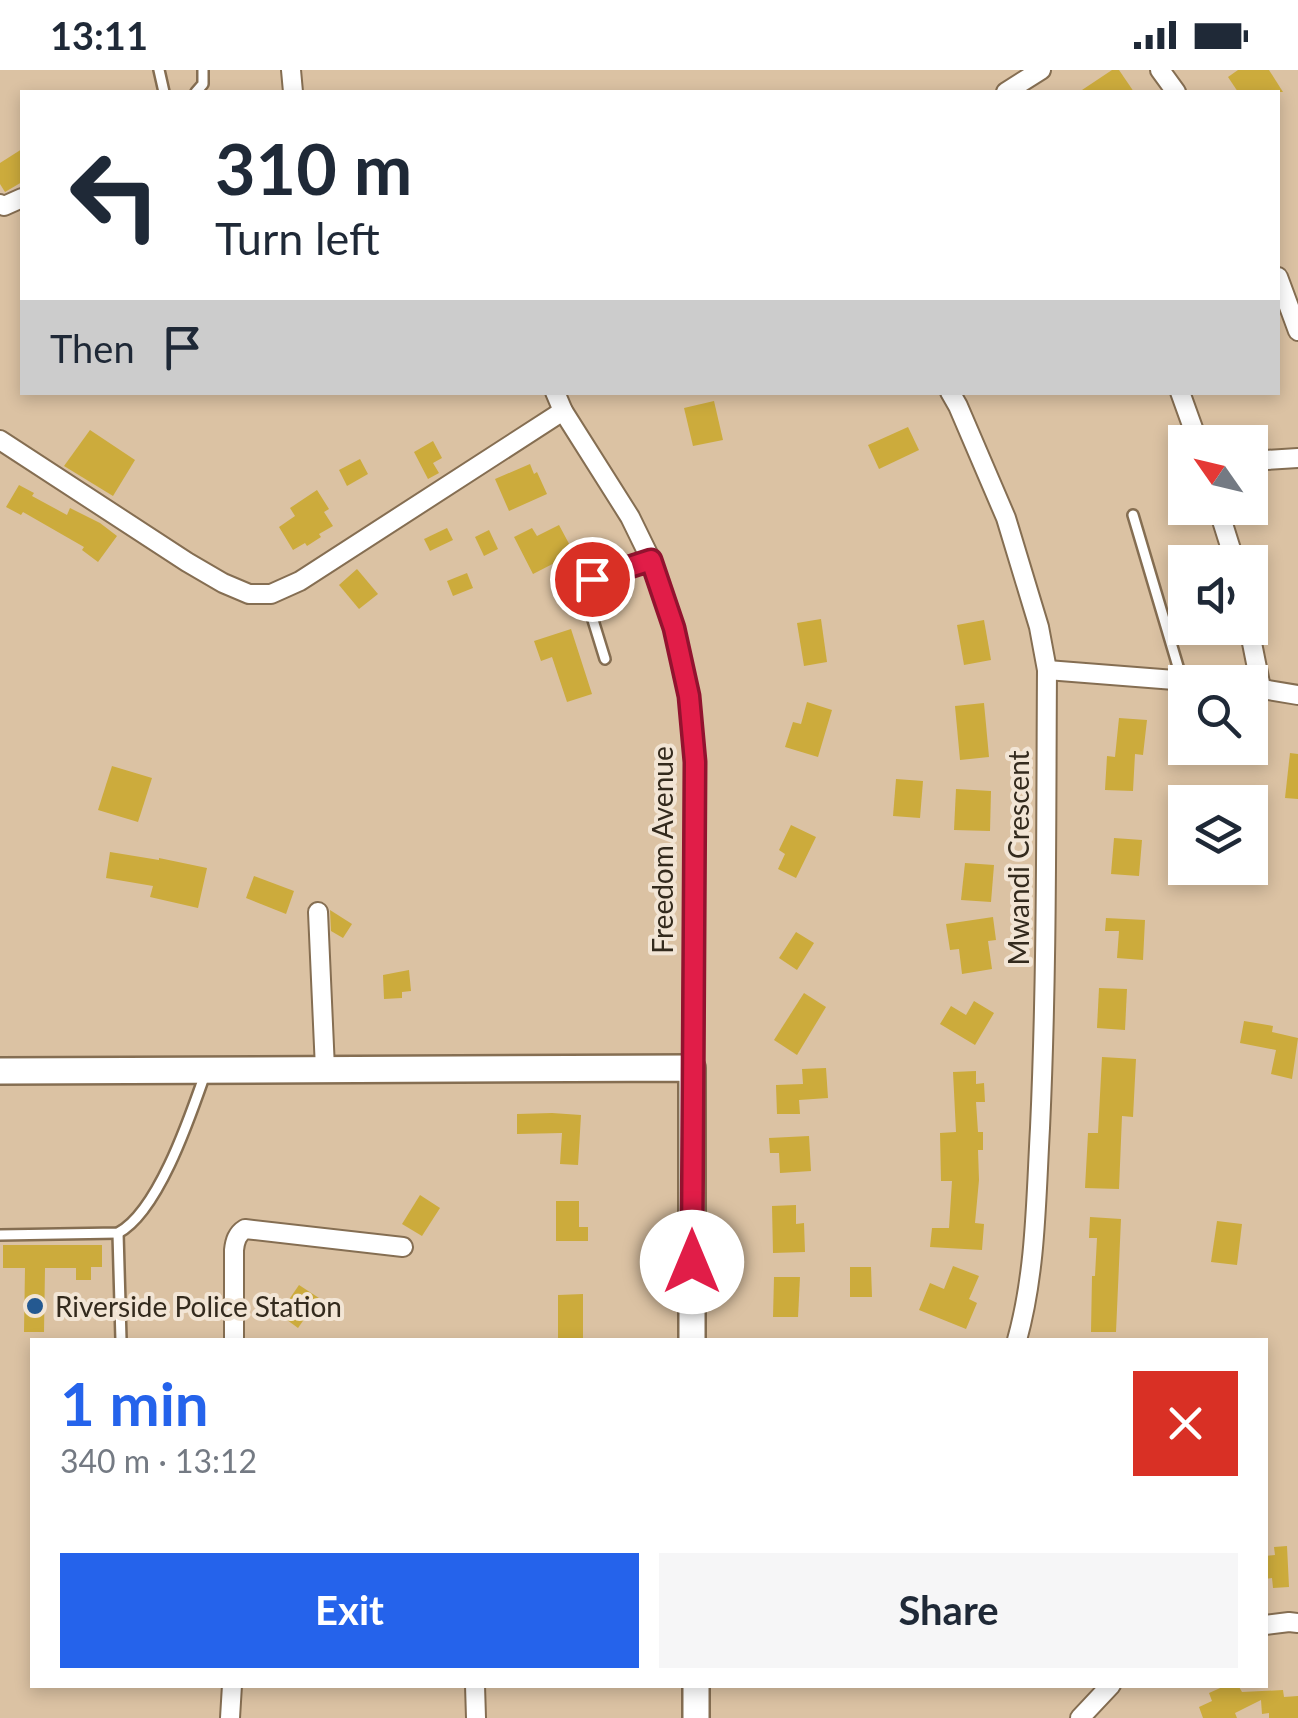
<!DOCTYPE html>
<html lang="en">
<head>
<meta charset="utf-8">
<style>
  :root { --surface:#fff; --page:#f6f6f7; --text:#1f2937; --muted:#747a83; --accent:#2563eb }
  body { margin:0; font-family:Lato,sans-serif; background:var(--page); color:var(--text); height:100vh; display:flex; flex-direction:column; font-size:38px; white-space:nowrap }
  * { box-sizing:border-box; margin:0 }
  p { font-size:32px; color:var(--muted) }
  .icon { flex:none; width:55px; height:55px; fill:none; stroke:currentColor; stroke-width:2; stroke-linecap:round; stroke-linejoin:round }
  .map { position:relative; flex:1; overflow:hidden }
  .panel { position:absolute; left:30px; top:1268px; width:1238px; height:350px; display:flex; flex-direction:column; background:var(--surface); border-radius:0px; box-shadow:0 5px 15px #0003 }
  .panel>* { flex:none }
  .guide { position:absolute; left:20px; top:20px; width:1260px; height:305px; border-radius:0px; box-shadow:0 5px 15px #0003; background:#fff; color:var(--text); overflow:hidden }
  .needle { width:65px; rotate:304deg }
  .fabs { position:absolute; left:1168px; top:355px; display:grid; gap:20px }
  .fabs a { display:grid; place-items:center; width:100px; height:100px; border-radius:0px; background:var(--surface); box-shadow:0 5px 15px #0003; font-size:50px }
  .pin { position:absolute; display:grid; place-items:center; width:85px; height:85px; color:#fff; margin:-42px; border:5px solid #fff; border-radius:50%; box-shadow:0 2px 10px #0007 }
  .me { position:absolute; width:110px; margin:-55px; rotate:0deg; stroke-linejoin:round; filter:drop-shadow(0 0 8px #0008) }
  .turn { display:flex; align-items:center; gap:35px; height:210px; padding:0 30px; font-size:45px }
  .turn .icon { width:130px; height:130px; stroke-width:2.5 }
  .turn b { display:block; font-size:70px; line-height:85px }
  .then { display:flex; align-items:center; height:95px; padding:0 30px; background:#0003; gap:20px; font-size:38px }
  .round { display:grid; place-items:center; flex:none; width:105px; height:105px; border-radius:0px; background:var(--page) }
  .summary { display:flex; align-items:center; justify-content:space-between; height:170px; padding:0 30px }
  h1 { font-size:60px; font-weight:700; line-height:75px; color:var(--accent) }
  .primary-button { display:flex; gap:20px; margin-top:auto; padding:20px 30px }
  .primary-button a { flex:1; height:115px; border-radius:0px; background:var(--accent); color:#fff; font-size:40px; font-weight:700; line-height:115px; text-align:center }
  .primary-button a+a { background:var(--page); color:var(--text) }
  .status { display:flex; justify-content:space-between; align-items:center; height:70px; padding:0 50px; background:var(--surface); direction:ltr }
  .status svg { height:28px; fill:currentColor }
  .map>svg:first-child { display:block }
  .building { fill:#ccab3c }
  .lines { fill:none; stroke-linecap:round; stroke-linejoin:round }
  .service-casing { stroke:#856e52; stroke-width:14 }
  .minor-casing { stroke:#856e52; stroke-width:22 }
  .secondary-casing { stroke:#856e52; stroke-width:30 }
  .service { stroke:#fff; stroke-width:9 }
  .minor { stroke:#fff; stroke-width:18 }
  .secondary { stroke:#fff; stroke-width:25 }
  .route-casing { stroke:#92132f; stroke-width:25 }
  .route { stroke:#e11d48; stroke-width:18 }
  .poi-dot { fill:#245991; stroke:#f2e5d5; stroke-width:4 }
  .labels { text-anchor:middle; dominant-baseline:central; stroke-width:8; stroke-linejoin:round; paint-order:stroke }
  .street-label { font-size:28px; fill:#332a1d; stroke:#f2e5d5 }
  .poi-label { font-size:28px; fill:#332a1d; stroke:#f2e5d5; text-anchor:start }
</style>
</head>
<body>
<div class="status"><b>13:11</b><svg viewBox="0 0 49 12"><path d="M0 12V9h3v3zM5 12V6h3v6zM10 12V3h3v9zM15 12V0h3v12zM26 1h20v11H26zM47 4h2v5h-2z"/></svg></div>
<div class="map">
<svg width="1298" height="1648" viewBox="0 0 1298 1648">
  <rect width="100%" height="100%" fill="#dbc2a3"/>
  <g class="building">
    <path d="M1112,0H1119L1134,22H1079Z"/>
    <path d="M1238,0H1269L1283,22H1238L1228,7Z"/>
    <path d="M22,79V112L5,122L0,114V93Z"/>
    <path d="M714,331L723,370L693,376L684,338Z"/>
    <path d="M908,357L919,380L879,399L868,375Z"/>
    <path d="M90,360L135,390L113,426L64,396Z"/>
    <path d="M433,371L442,388L433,393L439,403L428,409L414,382Z"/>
    <path d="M360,389L368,404L347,416L339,400Z"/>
    <path d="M530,394L534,404L537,402L547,424L509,441L495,409Z"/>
    <path d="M19,415L34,423L32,426L67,445L70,438L100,453L117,466L98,492L82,480L84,477L23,442L21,445L6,437Z"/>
    <path d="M317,420L329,439L324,442L333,456L319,464L321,467L307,476L305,473L293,480L279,457L295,446L290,438Z"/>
    <path d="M559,455L574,483L533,504L514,467L532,458L537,466Z"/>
    <path d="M447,458L453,470L430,481L424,469Z"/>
    <path d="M489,460L498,479L484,486L475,467Z"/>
    <path d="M357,499L378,524L359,539L339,515Z"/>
    <path d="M467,503L473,518L453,526L447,511Z"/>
    <path d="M821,549L827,592L804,596L797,553Z"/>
    <path d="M984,550L991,590L964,595L957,555Z"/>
    <path d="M571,559L592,624L567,632L552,587L541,591L534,571Z"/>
    <path d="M807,632L832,640L818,687L785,677L793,652L801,654Z"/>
    <path d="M984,633L989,687L960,690L955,636Z"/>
    <path d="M1119,648L1147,650L1143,685L1135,684L1133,721L1105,720L1107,686L1115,687Z"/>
    <path d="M1290,683L1298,684V729L1285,728Z"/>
    <path d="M112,696L152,708L138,752L98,740Z"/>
    <path d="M896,709L923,711L920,748L893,746Z"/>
    <path d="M956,719L991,721L990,761L954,760Z"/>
    <path d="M791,755L816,767L796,808L778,799L785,784L779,780Z"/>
    <path d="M1114,768L1142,770L1139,806L1111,804Z"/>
    <path d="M110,782L159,790V788L207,798L198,838L150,827L153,816L106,808Z"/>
    <path d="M965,793L994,795L991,832L961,830Z"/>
    <path d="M254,806L294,821L286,844L246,828Z"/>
    <path d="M330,840L352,854L343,868L331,861Z"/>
    <path d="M993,847L996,870L988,871L992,899L962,904L959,879L950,880L946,854Z"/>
    <path d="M1106,848L1145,850L1143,890L1117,888L1119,861H1105Z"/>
    <path d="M796,862L814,873L797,900L779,888Z"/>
    <path d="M409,900L411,921L402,922V928L384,929L383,905Z"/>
    <path d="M1099,918L1127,919L1125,960L1097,958Z"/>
    <path d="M804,923L826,937L797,985L774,970Z"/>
    <path d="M974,931L994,943L975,975L940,954L951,936L966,945Z"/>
    <path d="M1244,951L1273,956L1272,962L1298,968L1292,1009L1271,1004L1276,980L1240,973Z"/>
    <path d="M1102,987L1136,989L1133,1047L1122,1046L1119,1119L1085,1118L1088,1063H1098Z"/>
    <path d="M826,998L828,1028L799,1030L800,1044H777L776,1015L803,1014L802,999Z"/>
    <path d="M976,1001V1014L984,1013L985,1032H976L978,1062H983V1080H978L979,1110L975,1153L984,1154L982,1180L930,1177L932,1158H949L952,1111H941L940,1063L956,1062L953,1002Z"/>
    <path d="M552,1043L581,1045L578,1095L560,1094L562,1063L517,1064V1044Z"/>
    <path d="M809,1066L811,1101L780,1103L779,1083H770L769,1068Z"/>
    <path d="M420,1125L440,1138L422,1166L402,1154Z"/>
    <path d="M556,1131H579V1157H588V1171H556Z"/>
    <path d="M796,1135V1154L804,1153L805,1182L773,1183L772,1136Z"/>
    <path d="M1090,1147L1121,1149L1116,1262H1091L1092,1206H1095L1097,1168H1089Z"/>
    <path d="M1217,1151L1242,1154L1237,1195L1211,1192Z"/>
    <path d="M3,1175H102V1197H91V1210H76V1198H45L44,1262H24L25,1198H3Z"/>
    <path d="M953,1196L979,1206L969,1229L977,1233L966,1259L919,1240L930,1213L944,1219Z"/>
    <path d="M850,1197H871L872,1227H850Z"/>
    <path d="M774,1207H800L798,1247H773Z"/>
    <path d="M299,1215L319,1228L298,1258L279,1244Z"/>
    <path d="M583,1224V1268H558V1225Z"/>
    <path d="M1287,1476L1289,1517L1273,1518L1272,1508L1265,1509V1486L1275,1485L1274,1477Z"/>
    <path d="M1227,1615H1238L1242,1622L1283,1620L1284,1627L1298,1626V1648H1269V1643L1262,1644L1261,1630L1235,1643L1237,1648H1203L1199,1637L1212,1631L1209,1623Z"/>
  </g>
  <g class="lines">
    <g class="service-casing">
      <g id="service">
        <path d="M159,0L164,22"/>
        <path d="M196,22L203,14V0"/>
        <path d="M1133,445L1182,610"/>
        <path d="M605,589L584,521L587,514L593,509L650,490"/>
        <path d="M118,1163L121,1270"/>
        <path d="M0,1165L118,1163C158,1142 190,1047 205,1004"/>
      </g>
    </g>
    <g class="minor-casing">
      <g id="minor">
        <path d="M291,0L293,22"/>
        <path d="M1160,0L1176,22"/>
        <path d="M1006,22L1041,0"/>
        <path d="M0,134L4,136L22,128"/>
        <path d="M1278,207L1298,261"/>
        <path d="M555,322L563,341L630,447L651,490L674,558L689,626L695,692L692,998"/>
        <path d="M950,322L958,336L1006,448L1039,557L1047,600C1046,753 1047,905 1040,1058C1036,1128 1036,1202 1017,1270"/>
        <path d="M1180,322L1198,372"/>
        <path d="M0,370L187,492L223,513L249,524H271L300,511L563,341"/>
        <path d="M1250,391L1298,388"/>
        <path d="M1218,438L1235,492"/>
        <path d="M1249,558L1261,618"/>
        <path d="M1047,600L1200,612"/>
        <path d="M1250,617L1298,625"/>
        <path d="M318,842L325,999"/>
        <path d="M234,1270V1180C235,1171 237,1164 245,1159L403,1177"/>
        <path d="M1265,1555L1289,1552L1298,1553"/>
        <path d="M475,1615L476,1648"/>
        <path d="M230,1648L232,1615"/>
        <path d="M1080,1648L1111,1615"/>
      </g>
    </g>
    <g class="secondary-casing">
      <g id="secondary">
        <path d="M0,1001L692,998V1270"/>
        <path d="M696,1615V1648"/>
      </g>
    </g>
    <use href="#service" class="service"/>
    <use href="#minor" class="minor"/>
    <use href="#secondary" class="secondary"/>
  </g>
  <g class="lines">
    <g class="route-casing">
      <path id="route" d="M592,509L651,490L674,558L689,626L695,692L692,1192"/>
    </g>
    <use href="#route" class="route"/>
  </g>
  <circle class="poi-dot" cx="35" cy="1236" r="10"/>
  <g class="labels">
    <g class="street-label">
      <text transform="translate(662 780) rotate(-90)">Freedom Avenue</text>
      <text transform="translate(1018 788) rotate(-90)">Mwandi Crescent</text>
    </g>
    <g class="poi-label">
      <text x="55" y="1236">Riverside Police Station</text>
    </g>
  </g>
</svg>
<div class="fabs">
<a><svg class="needle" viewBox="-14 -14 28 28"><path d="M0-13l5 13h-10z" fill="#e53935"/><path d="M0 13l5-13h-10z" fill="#747a83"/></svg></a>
<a><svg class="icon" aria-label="sound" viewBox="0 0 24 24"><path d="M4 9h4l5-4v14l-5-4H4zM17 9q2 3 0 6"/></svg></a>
<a><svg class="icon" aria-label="search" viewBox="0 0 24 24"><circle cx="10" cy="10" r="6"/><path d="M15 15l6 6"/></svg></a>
<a><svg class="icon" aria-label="layers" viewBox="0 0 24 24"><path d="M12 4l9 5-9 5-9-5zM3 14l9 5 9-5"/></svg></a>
</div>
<div class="pin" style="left:592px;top:509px;background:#d93025"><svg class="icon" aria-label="arrive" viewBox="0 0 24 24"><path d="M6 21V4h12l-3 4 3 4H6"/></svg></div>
<svg class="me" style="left:692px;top:1192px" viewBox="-20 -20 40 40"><circle r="19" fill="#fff"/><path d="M0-13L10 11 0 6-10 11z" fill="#e11d48"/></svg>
<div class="guide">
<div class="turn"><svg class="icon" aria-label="left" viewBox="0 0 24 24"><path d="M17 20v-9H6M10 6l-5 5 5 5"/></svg><div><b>310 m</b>Turn left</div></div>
<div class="then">Then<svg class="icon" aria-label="arrive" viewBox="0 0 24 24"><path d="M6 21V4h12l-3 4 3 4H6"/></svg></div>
</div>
<section class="panel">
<div class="summary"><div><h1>1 min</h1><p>340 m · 13:12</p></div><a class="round" style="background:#d93025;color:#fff"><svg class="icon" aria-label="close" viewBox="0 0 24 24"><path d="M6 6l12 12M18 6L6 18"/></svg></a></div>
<div class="primary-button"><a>Exit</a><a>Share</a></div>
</section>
</div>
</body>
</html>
